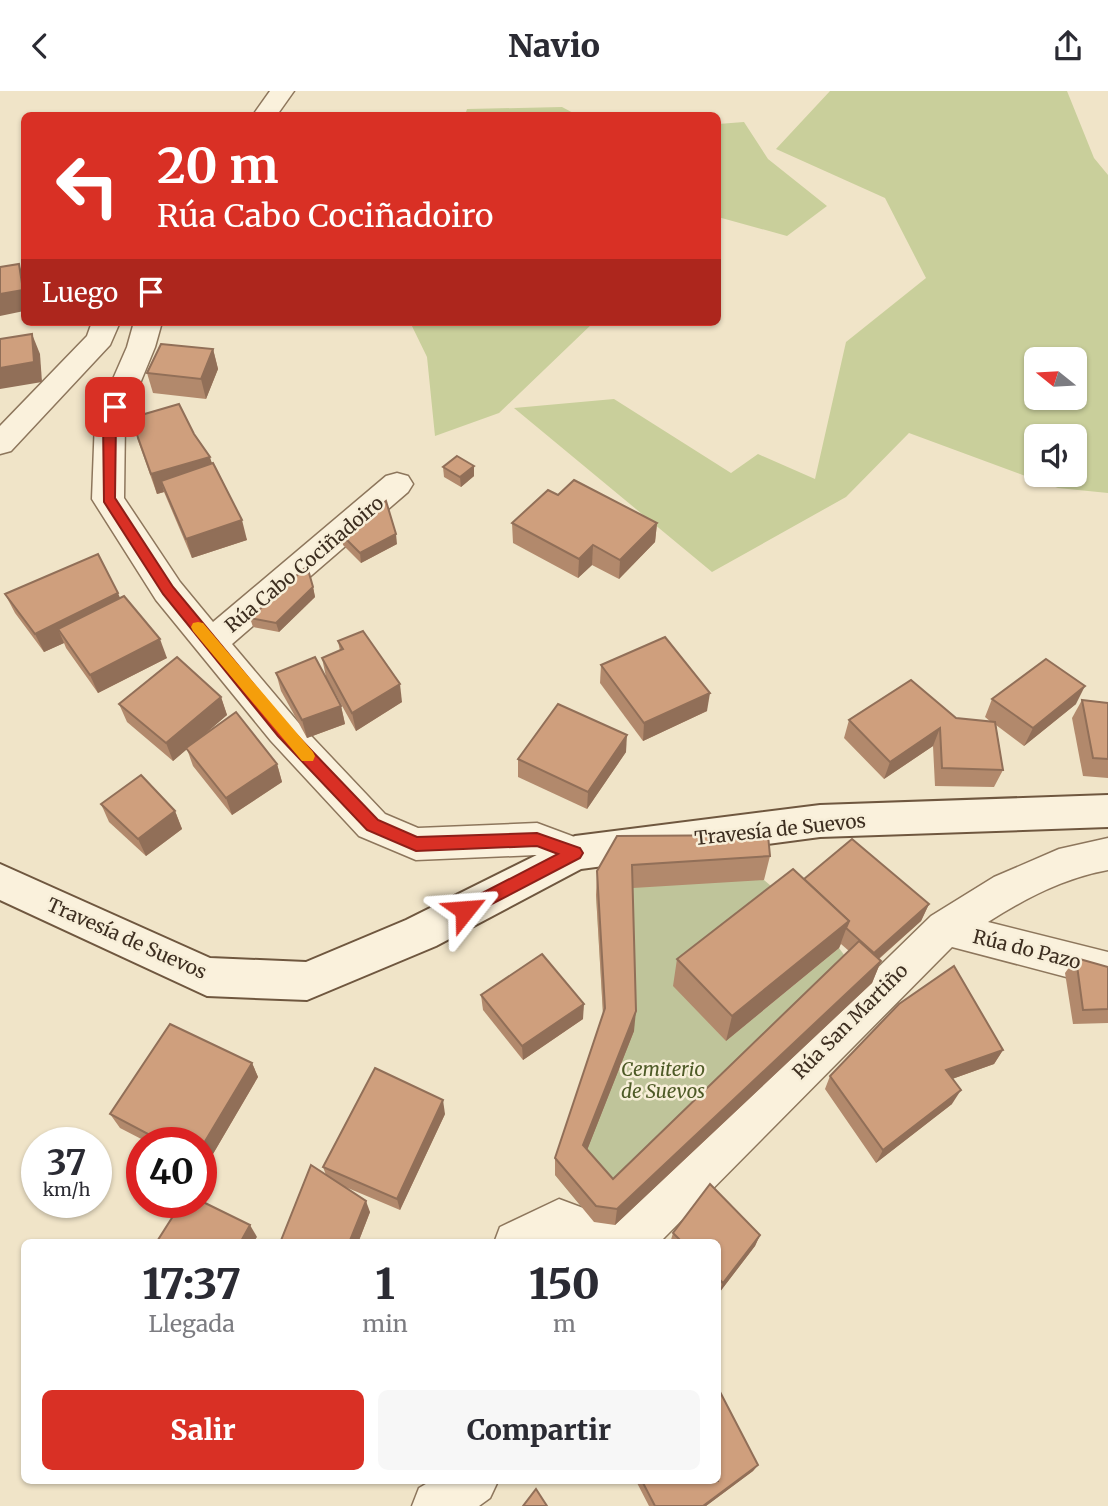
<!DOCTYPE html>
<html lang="es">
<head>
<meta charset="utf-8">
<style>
  :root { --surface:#fff; --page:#f7f7f7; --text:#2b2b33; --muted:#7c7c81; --accent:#d93025 }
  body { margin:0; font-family:Merriweather,serif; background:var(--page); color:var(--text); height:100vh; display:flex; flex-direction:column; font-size:26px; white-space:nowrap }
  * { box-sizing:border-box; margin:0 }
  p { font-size:23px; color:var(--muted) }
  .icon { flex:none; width:38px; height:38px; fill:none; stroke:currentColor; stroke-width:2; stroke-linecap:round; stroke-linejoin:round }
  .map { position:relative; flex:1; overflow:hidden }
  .side { position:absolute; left:21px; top:1148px; width:700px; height:245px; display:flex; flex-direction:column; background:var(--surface); border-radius:10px; box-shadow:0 2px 5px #0004 }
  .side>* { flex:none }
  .top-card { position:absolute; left:21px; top:21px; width:700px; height:214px; border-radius:10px; box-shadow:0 2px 5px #0004; background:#d93025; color:#fff; overflow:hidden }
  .needle { width:46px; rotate:288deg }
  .fabs { position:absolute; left:1024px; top:256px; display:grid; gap:14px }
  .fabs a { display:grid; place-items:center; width:63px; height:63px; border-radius:10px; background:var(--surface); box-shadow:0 2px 5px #0004; font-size:35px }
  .speed { position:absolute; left:21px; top:1036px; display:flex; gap:14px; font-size:35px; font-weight:700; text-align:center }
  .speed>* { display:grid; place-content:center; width:91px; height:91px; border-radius:50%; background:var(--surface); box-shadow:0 2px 5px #0004; line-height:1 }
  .speed small { font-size:18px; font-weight:400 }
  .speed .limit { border:10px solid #d22; background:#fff; color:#111 }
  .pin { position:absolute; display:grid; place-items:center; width:60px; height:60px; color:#fff; margin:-30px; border-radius:14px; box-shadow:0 4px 10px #0006 }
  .me { position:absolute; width:77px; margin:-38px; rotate:62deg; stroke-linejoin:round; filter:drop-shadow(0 0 5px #0008) }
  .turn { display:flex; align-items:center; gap:24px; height:147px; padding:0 21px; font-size:32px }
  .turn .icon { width:91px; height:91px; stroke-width:2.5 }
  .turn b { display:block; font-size:49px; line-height:60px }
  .then { display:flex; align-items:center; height:66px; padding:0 21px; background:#0003; gap:14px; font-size:26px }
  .eta { display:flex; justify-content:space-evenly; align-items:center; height:119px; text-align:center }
  .eta b { font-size:42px; font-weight:800; line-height:49px }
  .primary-button { display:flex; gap:14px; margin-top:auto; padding:14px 21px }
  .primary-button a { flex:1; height:80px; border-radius:10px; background:var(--accent); color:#fff; font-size:28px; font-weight:800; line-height:80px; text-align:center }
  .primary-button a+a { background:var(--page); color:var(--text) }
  header { display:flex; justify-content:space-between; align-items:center; height:91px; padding:0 21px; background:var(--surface); font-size:32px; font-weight:800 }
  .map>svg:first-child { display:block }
  .green { fill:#c9cf9b; fill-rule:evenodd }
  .cemetery { fill:#bfc49a }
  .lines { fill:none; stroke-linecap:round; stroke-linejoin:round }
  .street-casing { stroke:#8d765c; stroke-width:3 }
  .secondary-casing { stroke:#6f573f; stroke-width:4 }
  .street { fill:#faf1dc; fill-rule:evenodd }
  .secondary { fill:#faf1dc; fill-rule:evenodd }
  .wall { fill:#b2896c }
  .shaded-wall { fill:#916f58 }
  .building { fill:#cf9f7d; stroke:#916f58; stroke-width:2 }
  .route { fill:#d93025; stroke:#8d1f18; stroke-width:2 }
  .slow { fill:#f59e0b }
  .labels { text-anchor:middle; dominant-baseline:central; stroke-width:5; stroke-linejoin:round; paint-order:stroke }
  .street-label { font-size:19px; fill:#3d2e20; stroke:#f7eed8 }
  .park-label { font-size:19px; font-style:italic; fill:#4d5a26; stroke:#f7eed8 }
</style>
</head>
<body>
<header><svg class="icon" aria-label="back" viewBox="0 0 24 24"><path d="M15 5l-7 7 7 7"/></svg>Navio<svg class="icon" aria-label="share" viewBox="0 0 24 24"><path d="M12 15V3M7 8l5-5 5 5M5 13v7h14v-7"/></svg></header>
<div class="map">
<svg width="1108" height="1415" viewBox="0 0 1108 1415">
  <rect width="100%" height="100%" fill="#f0e4c8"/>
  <g class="green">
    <path d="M830,0H1067L1094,67L1108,84V402L1058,397L909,342L846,406L712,481L514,317L614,308L731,382L758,363L815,388L846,251L926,187L885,107L776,58ZM1036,268H1074V306H1036ZM1036,345H1074V383H1036Z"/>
    <path d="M562,16L577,24H465L467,18Z"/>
    <path d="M744,31L768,68L827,115L787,145L718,126V33Z"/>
    <path d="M410,231H594L499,322L435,345L427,266Z"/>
  </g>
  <path class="cemetery" d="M762,768L764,789L785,807L726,950L839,857L850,872L594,1131L555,1084L604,938L596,804L615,769Z"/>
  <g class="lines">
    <g class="street-casing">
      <g id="street">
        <path d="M270,0H294L277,24H253Z"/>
        <path d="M92,231H120L110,254L11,360L0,363V335L87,245Z"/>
        <path d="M134,231H162L155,256L125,329L124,407L180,491L213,531L386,385L397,382L408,385L413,393L408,401L232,553L297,630L385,723L418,737L537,732L588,751L594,762L588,773L575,778L536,764L416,769L359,745L271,650L156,509L92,408L95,329L127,256Z"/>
        <path d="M1108,747V779C1064,787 1026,807 988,831L1108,861V897L952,856L659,1152H494L500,1136L559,1108L618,1130L931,825L994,786L1059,758Z"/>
        <path d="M431,1390H498L490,1407L479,1415H412L419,1397Z"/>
      </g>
    </g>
    <g class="secondary-casing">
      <path id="secondary" d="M1108,704V736L820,746L581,778L436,855L307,909L207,905L0,809V773L210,867L306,871L406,829L575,745L820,714Z"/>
    </g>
    <use href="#street" class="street"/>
    <use href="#secondary" class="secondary"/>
  </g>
  <g class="wall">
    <path d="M213,258L218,278L206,308L153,302L147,282Z"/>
    <path d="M194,343L212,372L247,449L192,467L164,401L157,403L137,347Z"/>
    <path d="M474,375V385L461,396L444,386L443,376Z"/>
    <path d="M558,404L657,432L655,451L619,488L592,474L578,487L513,452L512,432Z"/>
    <path d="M342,444L397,453L361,472L343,454Z"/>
    <path d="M313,496L315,506L279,541L253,536L250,527Z"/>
    <path d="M5,503L120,507L167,567L98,602L66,557L64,552L44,561L15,522Z"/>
    <path d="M338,550L402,611L356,640L326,586L322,567L340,560Z"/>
    <path d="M601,574L707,620L643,650L600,592Z"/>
    <path d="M276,582L341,615L345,633L307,647L281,600Z"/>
    <path d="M221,606L227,624L197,650L277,673L282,691L232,724L193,675L187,658L173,670L127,631L119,613Z"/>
    <path d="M992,608L1076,613L1024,655L996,634L1003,679L994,696L935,695L933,655L884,688L844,647L849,629L956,627L991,631L985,626Z"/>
    <path d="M1082,609L1108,612V687L1083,685L1072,627Z"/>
    <path d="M626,661L587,718L518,686V668Z"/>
    <path d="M101,713L175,720L182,738L146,765L109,731Z"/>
    <path d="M617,745L770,765L764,789L633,797L634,940L587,1059L613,1088L849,860L841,853L839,857L726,950L673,895L677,868L804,788L929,813L921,830L879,868L881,870L872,892L615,1134L594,1131L555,1084V1067L603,924L596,804L597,780Z"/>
    <path d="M1076,867L1108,876V932L1073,933L1065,882Z"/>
    <path d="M481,904L583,928L523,969L483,919Z"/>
    <path d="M1003,959L994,973L952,988V1013L876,1072L825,998L830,985Z"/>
    <path d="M252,972L258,986L203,1080L201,1079V1052H149L120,1037L110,1023Z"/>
    <path d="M445,1023L400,1119L343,1095L370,1121L358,1152H280L326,1084L323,1076Z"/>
    <path d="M673,1142L760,1144L755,1155L719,1202L718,1201V1152H670Z"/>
    <path d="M758,1374L753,1380L706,1415H649L636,1390H718Z"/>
  </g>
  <g class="shaded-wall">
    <path d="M19,173L24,188V220L0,225V203Z"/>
    <path d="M32,243L40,263L42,291L0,298V277Z"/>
    <path d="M213,258L218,278L206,308L201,288Z"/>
    <path d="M210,366L216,386L161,390L164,401L157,403L151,383Z"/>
    <path d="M474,375V385L461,396L460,386Z"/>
    <path d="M242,429L247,449L192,467L186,448Z"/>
    <path d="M657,432L655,451L619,488L620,469Z"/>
    <path d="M396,443L397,453L361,472L360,462Z"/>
    <path d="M593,454L592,474L578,487L579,468Z"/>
    <path d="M313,496L315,506L279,541L276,532Z"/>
    <path d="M118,502L126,521L58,538L64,552L44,561L35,543Z"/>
    <path d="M160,548L167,567L98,602L90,584Z"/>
    <path d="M400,593L402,611L356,640L352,622Z"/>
    <path d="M1085,595L1076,613L1024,655L1033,637Z"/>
    <path d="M710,602L707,620L643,650L644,632Z"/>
    <path d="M221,606L227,624L173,670L166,652Z"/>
    <path d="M341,615L345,633L307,647L302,629Z"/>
    <path d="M940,637L933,655L884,688L890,671Z"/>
    <path d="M627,644L626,661L587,718L588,701Z"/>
    <path d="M277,673L282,691L232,724L226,707Z"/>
    <path d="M175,720L182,738L146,765L138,748Z"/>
    <path d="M929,813L921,830L868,877L874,862Z"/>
    <path d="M849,830L839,857L726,950L732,925Z"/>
    <path d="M881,870L872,892L615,1134L617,1118Z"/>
    <path d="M584,913L583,928L523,969L522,955Z"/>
    <path d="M636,920L634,940L582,1072L583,1054Z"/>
    <path d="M1003,959L994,973L938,993L946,979Z"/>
    <path d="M252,972L258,986L203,1080L201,1076V1057Z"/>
    <path d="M961,999L952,1013L876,1072L883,1059Z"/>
    <path d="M443,1009L445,1023L400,1119L397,1108Z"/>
    <path d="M366,1110L370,1121L358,1152H349Z"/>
    <path d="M250,1134L257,1146L253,1152H240Z"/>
    <path d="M760,1144L755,1155L719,1202L723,1192Z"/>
    <path d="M758,1374L753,1380L706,1415H703Z"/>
  </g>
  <g class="building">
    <path d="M19,173L23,199L0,203V176Z"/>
    <path d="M32,243L34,271L0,277V248Z"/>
    <path d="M161,253L213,258L201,288L147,282Z"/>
    <path d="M179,313L194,343L210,366L151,383L131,327Z"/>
    <path d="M457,365L474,375L460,386L443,376Z"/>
    <path d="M213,372L242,429L186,448L161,390Z"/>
    <path d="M574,389L657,432L620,469L593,454L579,468L512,432L548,399L558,404Z"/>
    <path d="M386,410L396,443L360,462L342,444Z"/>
    <path d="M98,463L118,502L35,543L5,503Z"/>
    <path d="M307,475L313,496L276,532L250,527Z"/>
    <path d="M124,505L160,548L90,584L58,538Z"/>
    <path d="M363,540L400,593L352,622L322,567L343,558L338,550Z"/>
    <path d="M665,546L710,602L644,632L601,574Z"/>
    <path d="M177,566L221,606L166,652L119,613Z"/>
    <path d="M315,566L341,615L302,629L276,582Z"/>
    <path d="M1046,568L1085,595L1033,637L992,608Z"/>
    <path d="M911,589L956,627L995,631L1003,679L942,677L940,637L890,671L849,629Z"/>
    <path d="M1082,609L1108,612V668L1093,667Z"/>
    <path d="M558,613L627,644L588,701L518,668Z"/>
    <path d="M236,621L277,673L226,707L186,657Z"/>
    <path d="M141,684L175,720L138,748L101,713Z"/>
    <path d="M768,744L770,765L632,774L636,920L583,1054L613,1088L859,850L881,870L617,1118L596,1115L555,1067L605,917L597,780L617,745Z"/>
    <path d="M852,748L929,813L874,862L846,837L849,830L804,788Z"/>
    <path d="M793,778L849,830L732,925L677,868Z"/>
    <path d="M542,863L584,913L522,955L481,904Z"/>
    <path d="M1076,867L1108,876V918L1083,919Z"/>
    <path d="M954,875L1003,959L946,979L961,999L883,1059L830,985L899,913Z"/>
    <path d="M170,933L252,972L201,1057V1052H165L110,1023Z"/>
    <path d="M375,977L443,1009L397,1108L323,1076Z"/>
    <path d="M311,1074L366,1110L349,1152H280Z"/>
    <path d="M710,1093L760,1144L723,1192L718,1187V1152H683L673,1142Z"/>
    <path d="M201,1110L250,1134L240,1152H156L182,1111H201Z"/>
    <path d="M718,1297L758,1374L703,1415H655L642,1390H718Z"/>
    <path d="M536,1398L547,1415H523Z"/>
  </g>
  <path class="route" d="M115,312L122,316L116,329L115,407L173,496L289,636L378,729L417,746L537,742L580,757L583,762L580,767L465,827L459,824L457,819L459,814L558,763L537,755L416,760L367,739L278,645L163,503L104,411L103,329L111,313Z"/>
  <path class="slow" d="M198,531L203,532L313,661L315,665L313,670H302L193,540L191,536L193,532Z"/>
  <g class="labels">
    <g class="street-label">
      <text transform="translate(304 473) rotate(-40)">Rúa Cabo Cociñadoiro</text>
      <text transform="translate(780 738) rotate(-6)">Travesía de Suevos</text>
      <text transform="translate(127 847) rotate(24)">Travesía de Suevos</text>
      <text transform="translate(1027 858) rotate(14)">Rúa do Pazo</text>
      <text transform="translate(850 930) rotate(-45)">Rúa San Martiño</text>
    </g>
    <g class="park-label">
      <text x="663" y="978">Cemiterio<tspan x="663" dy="22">de Suevos</tspan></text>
    </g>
  </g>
</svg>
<div class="fabs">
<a><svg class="needle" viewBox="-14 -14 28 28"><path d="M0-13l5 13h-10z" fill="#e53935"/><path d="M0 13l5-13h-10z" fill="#7c7c81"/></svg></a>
<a><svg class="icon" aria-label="sound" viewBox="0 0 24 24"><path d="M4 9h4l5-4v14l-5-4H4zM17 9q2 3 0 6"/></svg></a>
</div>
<div class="speed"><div>37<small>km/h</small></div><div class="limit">40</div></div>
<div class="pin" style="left:115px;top:316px;background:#d93025"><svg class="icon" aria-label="arrive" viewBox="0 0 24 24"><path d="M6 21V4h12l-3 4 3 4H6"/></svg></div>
<svg class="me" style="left:465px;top:819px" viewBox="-20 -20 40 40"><path d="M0-17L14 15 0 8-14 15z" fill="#d93025" stroke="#fff" stroke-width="4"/></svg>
<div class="top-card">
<div class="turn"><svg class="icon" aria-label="left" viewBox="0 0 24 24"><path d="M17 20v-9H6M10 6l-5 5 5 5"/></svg><div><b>20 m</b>Rúa Cabo Cociñadoiro</div></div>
<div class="then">Luego<svg class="icon" aria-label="arrive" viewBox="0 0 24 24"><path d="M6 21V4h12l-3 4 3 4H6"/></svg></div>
</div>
<section class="side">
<div class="eta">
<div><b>17:37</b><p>Llegada</p></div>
<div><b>1</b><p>min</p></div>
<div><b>150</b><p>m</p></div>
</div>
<div class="primary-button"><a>Salir</a><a>Compartir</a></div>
</section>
</div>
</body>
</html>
